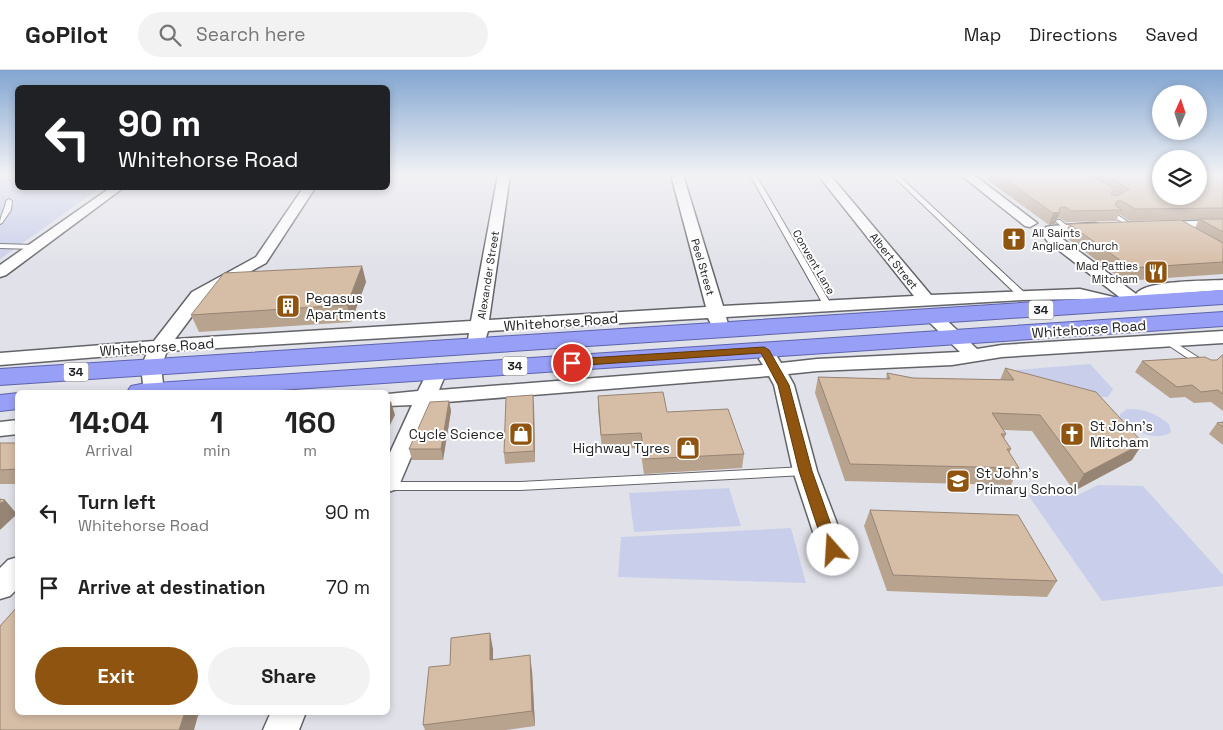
<!DOCTYPE html>
<html lang="en">
<head>
<meta charset="utf-8">
<style>
  :root { --surface:#fff; --page:#f2f2f2; --text:#222; --muted:#767676; --line:#e0e0e0; --accent:#8f5510 }
  body { margin:0; font-family:"Space Grotesk",sans-serif; background:var(--page); color:var(--text); height:100vh; display:flex; flex-direction:column; font-size:19px; white-space:nowrap }
  * { box-sizing:border-box; margin:0 }
  p { font-size:16px; color:var(--muted) }
  .icon { flex:none; width:28px; height:28px; fill:none; stroke:currentColor; stroke-width:2; stroke-linecap:round; stroke-linejoin:round }
  .map { position:relative; flex:1; overflow:hidden }
  .sheet { position:absolute; left:15px; top:320px; width:375px; height:325px; display:flex; flex-direction:column; background:var(--surface); border-radius:8px; box-shadow:0 2px 8px #0003 }
  .sheet>* { flex:none }
  .banner { position:absolute; left:15px; top:15px; width:375px; height:105px; border-radius:8px; box-shadow:0 2px 8px #0003; background:#202124; color:#fff; overflow:hidden }
  .needle { width:32px; rotate:3deg }
  .buttons { position:absolute; left:1152px; top:15px; display:grid; gap:10px }
  .buttons a { display:grid; place-items:center; width:55px; height:55px; border-radius:50%; background:var(--surface); box-shadow:0 2px 8px #0003; font-size:25px }
  .pin { position:absolute; display:grid; place-items:center; width:42px; height:42px; color:#fff; margin:-21px; border:2px solid #fff; border-radius:50%; box-shadow:0 1px 5px #0007 }
  .me { position:absolute; width:55px; margin:-28px; rotate:341deg; stroke-linejoin:round; filter:drop-shadow(0 0 4px #0008) }
  .turn { display:flex; align-items:center; gap:18px; height:105px; padding:0 20px; font-size:22px }
  .turn .icon { width:65px; height:65px; stroke-width:2.5 }
  .turn b { display:block; font-size:35px; line-height:42px }
  .eta { display:flex; justify-content:space-evenly; align-items:center; height:85px; text-align:center }
  .eta b { font-size:30px; font-weight:800; line-height:35px }
  .action { display:flex; gap:10px; margin-top:auto; padding:10px 20px }
  .action a { flex:1; height:58px; border-radius:30px; background:var(--accent); color:#fff; font-size:20px; font-weight:800; line-height:58px; text-align:center }
  .action a+a { background:var(--page); color:var(--text) }
  ul { padding:0; list-style:none }
  li { display:flex; align-items:center; gap:15px; height:75px; padding:0 20px }
  li div { flex:1 }
  li b { display:block; font-size:19px }
  li em { font-style:normal }
  header { display:flex; align-items:center; gap:30px; box-sizing:border-box; height:70px; padding:0 25px; background:var(--surface); border-bottom:1px solid var(--line) }
  header strong { font-size:24px }
  nav { display:flex; gap:28px; margin-inline-start:auto; font-size:18px }
  .search { width:350px; height:45px; background:var(--page); display:flex; align-items:center; gap:12px; box-sizing:border-box; padding:0 18px; border-radius:28px; color:var(--muted); font-size:19px }
  .map>svg:first-child { display:block }
  .green { fill:#c9ceea }
  .lines { fill:none; stroke-linecap:round; stroke-linejoin:round }
  .service-casing { stroke:#636469; stroke-width:2 }
  .minor-casing { stroke:#636469; stroke-width:3 }
  .trunk-casing { stroke:#5d64ab; stroke-width:2 }
  .service { fill:#fff; fill-rule:evenodd }
  .minor { fill:#fff; fill-rule:evenodd }
  .trunk { fill:#989ff6; fill-rule:evenodd }
  .wall { fill:#b8a38f }
  .shaded-wall { fill:#968474 }
  .building { fill:#d6bda6; stroke:#968474 }
  .route { fill:#8f5510; stroke:#5d370a }
  .labels { text-anchor:middle; dominant-baseline:central; stroke-width:4; stroke-linejoin:round; paint-order:stroke }
  .far-poi-label { font-size:11px; fill:#212224; stroke:#fff; text-anchor:start }
  .far-street-label { font-size:11px; fill:#212224; stroke:#fff }
  .shield { fill:#fff; stroke:#646466; stroke-width:1 }
  .shield-label { font-size:12px; font-weight:bold; fill:#212224 }
  .poi-label { font-size:14px; fill:#212224; stroke:#fff; text-anchor:start }
  .street-label { font-size:14px; fill:#212224; stroke:#fff }
</style>
</head>
<body>
<header>
<strong>GoPilot</strong>
<div class="search"><svg class="icon" aria-label="search" viewBox="0 0 24 24"><circle cx="10" cy="10" r="6"/><path d="M15 15l6 6"/></svg>Search here</div>
<nav><a>Map</a><a>Directions</a><a>Saved</a></nav>
</header>
<div class="map">
<svg width="1223" height="660" viewBox="0 0 1223 660">
  <rect width="100%" height="100%" fill="#e1e2e9"/>
  <g class="green">
    <path d="M0,109H17L18,118H100L0,189Z"/>
    <path d="M1090,294L1113,319L1108,327L1078,326L1027,311L1016,300Z"/>
    <path d="M1127,339C1143,338 1157,344 1169,354L1171,362C1156,373 1130,360 1120,348V344Z"/>
    <path d="M1098,415L1143,416L1223,505V516L1102,531L1028,425H1078Z"/>
    <path d="M729,418L741,456L634,462L629,423Z"/>
    <path d="M791,458L806,513L618,507L621,467Z"/>
  </g>
  <g class="lines">
    <g class="service-casing">
      <g id="service">
        <path d="M750,105H756L832,236L831,238H825L824,236Z"/>
        <path d="M892,105H898L1025,223V227H1019Z"/>
        <path d="M9,129L12,131L11,140L2,153L0,154C0,145 5,140 6,131Z"/>
        <path d="M1112,144H1116L1133,155L1128,156L1112,146Z"/>
        <path d="M1056,150H1060L1070,158L1065,159L1056,152Z"/>
        <path d="M0,174L34,175L37,177L34,179L0,178Z"/>
        <path d="M1168,268L1207,293L1209,295L1207,297H1201L1165,273L1164,271Z"/>
        <path d="M805,397L809,398L811,401L809,404L805,405L520,420H388V412H520Z"/>
      </g>
    </g>
    <g class="minor-casing">
      <g id="minor">
        <path d="M498,105H510L489,250L706,237L671,105H683L723,236L914,226L818,105H830L931,225L1080,219L1122,229L1048,172L1042,164L1046,157L1051,156L1094,153L1099,154L1101,157L1099,160L1056,164L1136,224C1146,210 1205,211 1223,210V220L1156,225L1151,227L1144,237L1138,238L1129,235L1127,238L1121,239L1080,229L1022,230L726,247L728,254L725,258L719,259L713,258L708,248L488,261L484,274L477,276L470,274L468,270L469,263L167,281L161,297L164,322H144L141,297L147,283L0,295V283L154,271L192,222L256,187L303,118H315L266,193L222,217L204,230L175,269L471,251Z"/>
        <path d="M961,105H974L1037,153L1030,157L1025,156Z"/>
        <path d="M110,118H123L6,205L0,207V195Z"/>
        <path d="M1223,150V158L1162,160L1155,156L1162,152Z"/>
        <path d="M933,242L939,243L977,279L1002,275L1223,261V273L1002,287L952,295L817,301L788,304L794,315L817,401L847,480L843,488L833,491L823,488L819,480L793,401L774,315L769,306L434,333L400,413L397,419L388,422V387L412,335L388,336V324L418,321L430,297L437,295L444,297L447,301L439,320L763,295L759,289L762,285L769,283L776,285L781,293L817,289L960,282L924,247L927,243Z"/>
        <path d="M18,350V364L0,366V352Z"/>
        <path d="M18,487V518L10,526L0,529V498L8,490Z"/>
        <path d="M271,642H306L299,660H263Z"/>
      </g>
    </g>
    <g class="trunk-casing">
      <g id="trunk">
        <path d="M1223,220V234L0,315V299Z"/>
        <path d="M1223,242V256L252,322H127L131,316L141,314Z"/>
        <path d="M18,323V339L0,341V325Z"/>
      </g>
    </g>
    <use href="#service" class="service"/>
    <use href="#minor" class="minor"/>
    <use href="#trunk" class="trunk"/>
  </g>
  <g class="wall">
    <path d="M987,105H1223V204L1124,211L1064,166L1069,154L1195,158L1199,149H1215L1130,151L1119,144L1116,151L1066,152L1061,149L1058,148L1055,154L1049,155L986,109Z"/>
    <path d="M362,196L366,212L351,252L199,262L191,245Z"/>
    <path d="M1223,284V341L1211,332L1194,333L1185,327L1170,328L1135,302L1142,291L1217,290Z"/>
    <path d="M1005,298L1132,390L1074,421L1032,361L1003,360L1006,364L1004,369L1011,379L1009,383L1019,398L1011,415L845,411L815,323L818,307L886,309L887,303L913,308L1000,310Z"/>
    <path d="M598,326L667,342L744,384L742,398L644,404L640,378L602,380L598,340Z"/>
    <path d="M449,331L451,341L443,390H412L409,379Z"/>
    <path d="M534,335L535,392L505,394L504,383Z"/>
    <path d="M1223,352V375L1209,364L1217,353Z"/>
    <rect x="0" y="373" width="18" height="41"/>
    <path d="M870,440L1057,511L1047,527L887,521L864,456Z"/>
    <path d="M493,579V590L532,601L535,656L506,660H425L423,655L450,595Z"/>
  </g>
  <g class="shaded-wall">
    <path d="M1061,137L1058,143L1060,142L1055,154L1049,155L1053,143Z"/>
    <path d="M362,196L366,212L351,252L347,235Z"/>
    <path d="M533,325L534,335L535,392L534,381Z"/>
    <path d="M449,331L451,341L443,390L441,379Z"/>
    <path d="M391,332L395,345L388,359V340Z"/>
    <path d="M1143,373L1132,390L1074,421L1084,404Z"/>
    <path d="M5,430L17,444L0,460V434Z"/>
    <path d="M490,563L493,579V606L490,590Z"/>
    <path d="M530,585L532,601L535,656L532,641Z"/>
    <path d="M185,642H199L194,660H179Z"/>
  </g>
  <g class="building">
    <path d="M999,105H1090L1115,119L1111,124L1117,126L1129,119L1105,105H1161V126H1199V105H1223V138L1135,139L1122,131H1117L1115,135L1122,140L1071,141L1066,137H1061L1059,139L1060,142L1053,143Z"/>
    <path d="M1199,149H1223V162Z"/>
    <path d="M1181,150L1223,173V192L1131,198L1069,154Z"/>
    <path d="M362,196L347,235L191,245L224,203Z"/>
    <path d="M1221,286H1223V324L1218,320L1201,322L1192,315L1177,317L1142,291L1205,287L1211,290H1217Z"/>
    <path d="M1005,298L1096,322L1143,373L1084,404L1040,345L992,343L1006,364H1001L1011,379H1007L1019,398L850,394L818,307L890,309L887,303L913,308L1014,310Z"/>
    <path d="M663,322L667,342L728,339L744,384L645,389L641,363L601,365L598,326Z"/>
    <path d="M533,325L534,381L504,383L506,327Z"/>
    <path d="M449,331L441,379H409L430,332Z"/>
    <path d="M391,332L388,340V333Z"/>
    <path d="M1223,352V357L1217,353Z"/>
    <path d="M0,373H18V399L0,400Z"/>
    <path d="M0,429L5,430L0,434Z"/>
    <path d="M870,440L1018,445L1057,511L893,505Z"/>
    <path d="M18,536V642H185L179,660H0V556Z"/>
    <path d="M490,563V590L530,585L532,641L423,655L429,597L450,595L451,568Z"/>
  </g>
  <linearGradient id="sky" x2="0" y2="1"><stop stop-color="#82a5d0"/><stop offset="0.53" stop-color="#f2f2f5"/><stop offset="1" stop-color="#f2f2f5" stop-opacity="0"/></linearGradient>
  <rect width="1223" height="197" fill="url(#sky)"/>
  <path class="route" d="M764,277L769,280L789,315L812,401L840,480L838,484L833,486L827,484L825,480L799,401L778,315L761,283L572,296L567,293L572,289Z"/>
  <defs>
    <g id="church-square" transform="scale(1.25)"><rect x="-9" y="-9" width="18" height="18" rx="4" fill="#8f5510" stroke="#fff"/><path d="M-1.2-6h2.4v3.5h3.3v2.4h-3.3V6h-2.4V-.1h-3.3v-2.4h3.3Z" fill="#fff"/></g>
    <g id="restaurant-square" transform="scale(1.25)"><rect x="-9" y="-9" width="18" height="18" rx="4" fill="#8f5510" stroke="#fff"/><path d="M-5-6h1v4h1v-4h1v4h1v-4h1v5L-1.5 .5V6h-2V.5L-5-1ZM5-6V6H3V1.5H1.5Q1.5-4 5-6Z" fill="#fff"/></g>
    <g id="building-square" transform="scale(1.25)"><rect x="-9" y="-9" width="18" height="18" rx="4" fill="#8f5510" stroke="#fff"/><path d="M-4-6H4V6H1V3H-1V6H-4ZM-2.5-4.3h1.7v1.8h-1.7ZM.8-4.3h1.7v1.8H.8ZM-2.5-1h1.7V.8h-1.7ZM.8-1h1.7V.8H.8Z" fill="#fff"/></g>
    <g id="shop-square" transform="scale(1.25)"><rect x="-9" y="-9" width="18" height="18" rx="4" fill="#8f5510" stroke="#fff"/><path d="M-5-2.5h2.3a2.7 3.5 0 0 1 5.4 0H5L5.5 6h-11ZM-1.5-2.5h3a1.5 2.3 0 0 0-3 0Z" fill="#fff"/></g>
    <g id="school-square" transform="scale(1.25)"><rect x="-9" y="-9" width="18" height="18" rx="4" fill="#8f5510" stroke="#fff"/><path d="M0-5L7-2L0 1L-7-2ZM-4 1L0 2.5L4 1V4Q0 6-4 4Z" fill="#fff"/></g>
  </defs>
  <g fill-rule="evenodd">
    <use href="#church-square" x="1014" y="169"/>
    <use href="#restaurant-square" x="1156" y="202"/>
    <use href="#building-square" x="288" y="236"/>
    <use href="#shop-square" x="521" y="364"/>
    <use href="#church-square" x="1072" y="364"/>
    <use href="#shop-square" x="688" y="378"/>
    <use href="#school-square" x="958" y="411"/>
  </g>
  <g class="labels">
    <g class="far-poi-label">
      <text x="1032" y="163">All Saints<tspan x="1032" dy="13">Anglican Church</tspan></text>
      <text x="1138" y="196" text-anchor="end">Mad Patties<tspan x="1138" dy="13">Mitcham</tspan></text>
    </g>
    <g class="far-street-label">
      <text transform="translate(894 191) rotate(51)">Albert Street</text>
      <text transform="translate(814 192) rotate(60)">Convent Lane</text>
      <text transform="translate(703 197) rotate(74)">Peel Street</text>
      <text transform="translate(488 205) rotate(-81)">Alexander Street</text>
    </g>
    <g class="shield">
      <rect x="1028.5" y="230.5" width="25" height="19" rx="4"/>
      <rect x="502.5" y="286.5" width="25" height="19" rx="4"/>
      <rect x="63.5" y="292.5" width="25" height="19" rx="4"/>
    </g>
    <g class="shield-label">
      <text x="1041" y="240">34</text>
      <text x="515" y="296">34</text>
      <text x="76" y="302">34</text>
    </g>
    <g class="poi-label">
      <text x="306" y="228">Pegasus<tspan x="306" dy="16">Apartments</tspan></text>
      <text x="1090" y="356">St John's<tspan x="1090" dy="16">Mitcham</tspan></text>
      <text x="504" y="364" text-anchor="end">Cycle Science</text>
      <text x="670" y="378" text-anchor="end">Highway Tyres</text>
      <text x="976" y="403">St John's<tspan x="976" dy="16">Primary School</tspan></text>
    </g>
    <g class="street-label">
      <text transform="translate(561 252) rotate(-4)">Whitehorse Road</text>
      <text transform="translate(1089 259) rotate(-4)">Whitehorse Road</text>
      <text transform="translate(157 277) rotate(-4)">Whitehorse Road</text>
    </g>
  </g>
</svg>
<div class="buttons">
<a><svg class="needle" viewBox="-14 -14 28 28"><path d="M0-13l5 13h-10z" fill="#e53935"/><path d="M0 13l5-13h-10z" fill="#767676"/></svg></a>
<a><svg class="icon" aria-label="layers" viewBox="0 0 24 24"><path d="M12 4l9 5-9 5-9-5zM3 14l9 5 9-5"/></svg></a>
</div>
<div class="pin" style="left:572px;top:293px;background:#d93025"><svg class="icon" aria-label="arrive" viewBox="0 0 24 24"><path d="M6 21V4h12l-3 4 3 4H6"/></svg></div>
<svg class="me" style="left:833px;top:480px" viewBox="-20 -20 40 40"><circle r="19" fill="#fff"/><path d="M0-13L10 11 0 6-10 11z" fill="#8f5510"/></svg>
<div class="banner">
<div class="turn"><svg class="icon" aria-label="left" viewBox="0 0 24 24"><path d="M17 20v-9H6M10 6l-5 5 5 5"/></svg><div><b>90 m</b>Whitehorse Road</div></div>
</div>
<section class="sheet">
<div class="eta">
<div><b>14:04</b><p>Arrival</p></div>
<div><b>1</b><p>min</p></div>
<div><b>160</b><p>m</p></div>
</div>
<ul>
<li><svg class="icon" aria-label="left" viewBox="0 0 24 24"><path d="M17 20v-9H6M10 6l-5 5 5 5"/></svg><div><b>Turn left</b><p>Whitehorse Road</p></div><em>90 m</em></li>
<li><svg class="icon" aria-label="arrive" viewBox="0 0 24 24"><path d="M6 21V4h12l-3 4 3 4H6"/></svg><div><b>Arrive at destination</b></div><em>70 m</em></li>
</ul>
<div class="action"><a>Exit</a><a>Share</a></div>
</section>
</div>
</body>
</html>
